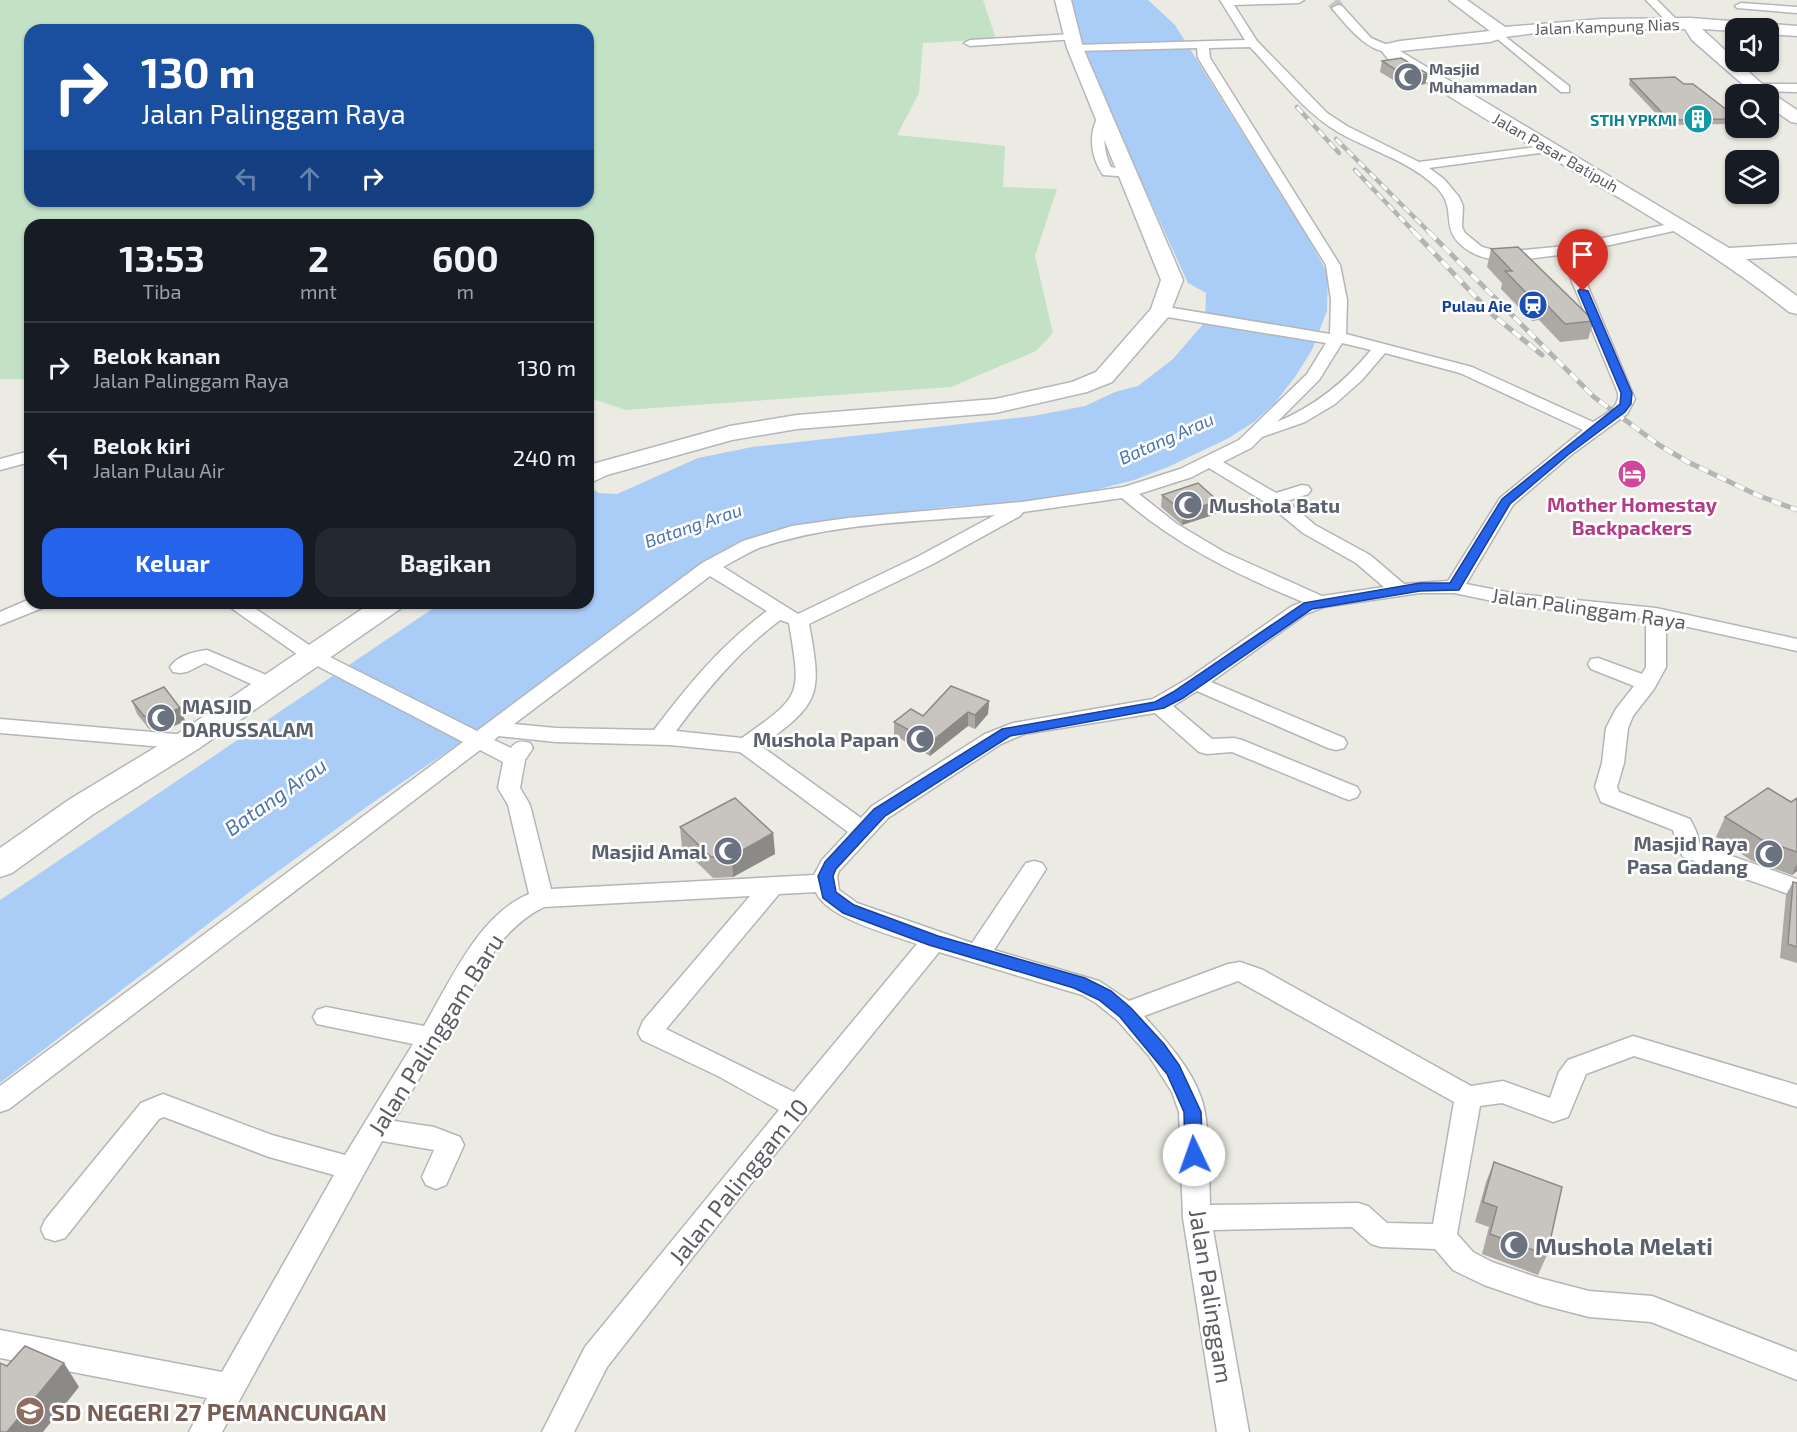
<!DOCTYPE html>
<html lang="id">
<head>
<meta charset="utf-8">
<style>
  :root { --surface:#171b24; --page:#242831; --text:#f1f3f6; --muted:#9ea1a6; --line:#363941; --accent:#2563eb }
  body { margin:0; font-family:"Exo 2",sans-serif; background:var(--page); color:var(--text); height:100vh; display:flex; flex-direction:column; font-size:22px; white-space:nowrap }
  * { box-sizing:border-box; margin:0 }
  p { font-size:20px; color:var(--muted) }
  .icon { flex:none; width:33px; height:33px; fill:none; stroke:currentColor; stroke-width:2; stroke-linecap:round; stroke-linejoin:round }
  .map { position:relative; flex:1; overflow:hidden }
  .details { position:absolute; left:24px; top:219px; width:570px; height:390px; display:flex; flex-direction:column; background:var(--surface); border-radius:18px; box-shadow:0 2px 4px #0004 }
  .details>* { flex:none }
  .hud { position:absolute; left:24px; top:24px; width:570px; height:183px; border-radius:18px; box-shadow:0 2px 4px #0004; background:#1a4fa0; color:#fff; overflow:hidden }
  .buttons { position:absolute; left:1725px; top:18px; display:grid; gap:12px }
  .buttons a { display:grid; place-items:center; width:54px; height:54px; border-radius:12px; background:var(--surface); box-shadow:0 2px 4px #0004; font-size:30px }
  .pin { position:absolute; display:grid; place-items:center; width:51px; height:51px; color:#fff; margin:-62px -26px; border-radius:50% 50% 50% 0; rotate:-45deg; box-shadow:0 0 6px #0007 }
  .pin .icon { rotate:45deg }
  .me { position:absolute; width:66px; margin:-33px; rotate:357deg; stroke-linejoin:round; filter:drop-shadow(0 0 4px #0008) }
  .turn { display:flex; align-items:center; gap:21px; height:126px; padding:0 18px; font-size:27px }
  .turn .icon { width:78px; height:78px; stroke-width:2.5 }
  .turn b { display:block; font-size:42px; line-height:51px }
  .lanes { display:flex; align-items:center; height:57px; padding:0 18px; background:#0003; justify-content:center; gap:30px; direction:ltr }
  .lanes .off { opacity:.35 }
  .eta { display:flex; justify-content:space-evenly; align-items:center; height:102px; text-align:center }
  .eta b { font-size:36px; font-weight:700; line-height:42px }
  .button { display:flex; gap:12px; margin-top:auto; padding:12px 18px }
  .button a { flex:1; height:69px; border-radius:18px; background:var(--accent); color:#fff; font-size:24px; font-weight:700; line-height:69px; text-align:center }
  .button a+a { background:var(--page); color:var(--text) }
  ul { padding:0; list-style:none }
  li { display:flex; align-items:center; gap:18px; height:90px; padding:0 18px; border-top:2px solid var(--line) }
  li div { flex:1 }
  li b { display:block; font-size:22px }
  li em { font-style:normal }
  .map>svg:first-child { display:block }
  .green { fill:#c2e1c5; fill-rule:evenodd }
  .water { fill:#a9cdf6 }
  .lines { fill:none; stroke-linecap:round; stroke-linejoin:round }
  .street-tunnel { stroke:#c8c8c3; stroke-width:13; stroke-dasharray:13 6; stroke-linecap:butt }
  .street-casing { stroke:#b3b5b9; stroke-width:3 }
  .secondary-casing { stroke:#b4b6bc; stroke-width:3 }
  .street { fill:#fff; fill-rule:evenodd }
  .secondary { fill:#fff; fill-rule:evenodd }
  .rail-far1-casing { stroke:#b3b4b4; stroke-width:4.5 }
  .rail-casing { stroke:#b3b4b4; stroke-width:5 }
  .rail-far1 { stroke:#fff; stroke-width:3; stroke-dasharray:8; stroke-linecap:butt }
  .rail { stroke:#fff; stroke-width:4; stroke-dasharray:10; stroke-linecap:butt }
  .wall { fill:#aca9a5 }
  .shaded-wall { fill:#8c8a86 }
  .building { fill:#c8c5c0; stroke:#8c8a86; stroke-width:1.5 }
  .route { fill:#2563eb; stroke:#184099; stroke-width:1.5 }
  .labels { text-anchor:middle; dominant-baseline:central; stroke-width:5; stroke-linejoin:round; paint-order:stroke }
  .far-street-label { font-size:16px; fill:#5b5d62; stroke:#fff }
  .far-worship-label { font-size:16px; font-weight:bold; fill:#5b616d; stroke:#fff; text-anchor:start }
  .far-culture-label { font-size:16px; font-weight:bold; fill:#0d838f; stroke:#fff; text-anchor:end }
  .far-transit-label { font-size:16px; font-weight:bold; fill:#164399; stroke:#fff; text-anchor:end }
  .far-water-label { font-size:18px; font-style:italic; fill:#4c73ae; stroke:#fff }
  .hotel-label { font-size:20px; font-weight:bold; fill:#b23c85; stroke:#fff }
  .worship-label { font-size:20px; font-weight:bold; fill:#5b616d; stroke:#fff; text-anchor:end }
  .street-label { font-size:20px; fill:#5b5d62; stroke:#fff }
  .water-label { font-size:21px; font-style:italic; fill:#4c73ae; stroke:#fff }
  .near-street-label { font-size:24px; fill:#5b5d62; stroke:#fff }
  .near-worship-label { font-size:24px; font-weight:bold; fill:#5b616d; stroke:#fff; text-anchor:start }
  .near-education-label { font-size:24px; font-weight:bold; fill:#785e54; stroke:#fff; text-anchor:start }
</style>
</head>
<body>
<div class="map">
<svg width="1797" height="1432" viewBox="0 0 1797 1432">
  <rect width="100%" height="100%" fill="#ecebe3"/>
  <path class="green" d="M0,0H983L996,39L923,43L919,93L897,135L1005,146L1003,187L1057,189L1035,256L1053,333L1036,351L951,387L625,410L588,397V225H30V379H0ZM30,30H588V201H30Z"/>
  <path class="water" d="M1068,0H1148L1175,25L1308,238L1328,274L1327,311L1312,350L1295,377L1274,404L1254,422L1227,439L1168,467L1134,480L1060,499L945,507L843,521L759,538L372,803L255,888L0,1083V900L441,603H588V506L594,502L588,498V487L599,493L617,494L698,458L752,447L1033,416L1085,406L1115,392L1138,386L1173,359L1205,322L1206,293L1188,283L1082,51Z"/>
  <g class="lines">
    <path class="street-tunnel" d="M1333,2L1338,8"/>
    <g class="street-casing">
      <g id="street">
        <path d="M1220,0H1304L1299,3L1234,5L1257,41L1327,113L1347,126L1419,162L1552,145L1554,148L1552,151L1547,152L1429,168L1444,179L1459,197L1463,206L1462,227L1465,233L1482,247L1502,252L1566,246L1678,222L1685,226L1678,230L1574,253L1635,399L1627,414L1571,455L1513,505L1466,584L1517,594L1656,608L1797,639V651L1666,622V667L1654,689L1633,716L1628,728L1624,763L1617,787L1619,792L1690,819L1696,831L1700,845L1797,879V897L1683,857L1677,845L1673,830L1601,802L1595,787L1602,763L1606,728L1616,709L1634,686L1591,669L1588,664L1591,659L1598,658L1642,674L1646,667V619L1517,606L1454,593H1420L1324,607L1306,614L1211,682L1344,738L1347,743L1344,748L1336,750L1328,748L1197,691L1173,706L1212,739L1234,738L1242,740L1357,787L1360,792L1357,797L1349,800L1341,797L1232,752L1207,754L1199,752L1155,713L1024,734L1001,744L888,818L839,871L837,876L839,890L857,903L972,943L1026,863L1034,861L1042,863L1046,869L994,950L1099,981L1129,1001L1228,964L1240,962L1263,970L1471,1086L1503,1081L1550,1098L1559,1072L1568,1060L1633,1036L1797,1085V1107L1634,1056L1586,1074L1568,1117L1553,1122L1502,1103L1480,1106L1457,1234L1473,1252L1492,1262L1539,1278L1589,1291L1652,1296L1797,1352V1380L1651,1322L1589,1317L1539,1304L1484,1285L1453,1270L1435,1249L1381,1247L1371,1244L1352,1227L1213,1230L1249,1432H1217L1183,1218L1179,1112L1172,1092L1149,1056L1117,1020L1096,1003L1082,995L939,952L732,1207L607,1367L574,1432H542L585,1347L779,1110L718,1076L642,1040L638,1033L643,1021L750,896L544,907C525,916 511,930 498,945L394,1121L434,1127L460,1137L464,1145L446,1185L436,1189L426,1185L422,1177L434,1150L382,1141L222,1432H189L207,1398L0,1358V1330L222,1372L334,1175L269,1157L164,1117L159,1119L65,1238L55,1241L45,1238L41,1229L45,1220L141,1103L163,1094L272,1135L345,1155L413,1044L317,1024L313,1017L317,1010L326,1007L424,1026C450,982 479,914 529,894L508,805L498,788L503,762L480,750L9,1109L0,1112V1086L463,742L304,659L224,603H247L318,651L477,731L702,563L743,541L792,526L848,518L1022,502L1124,487L1180,469L1239,440L1307,374L1326,343L1161,316L1153,311L1161,306L1330,334L1331,300L1326,265L1198,58L1197,48L1075,51L1069,48L1075,45L1245,40ZM1250,47C1277,75 1304,112 1338,132C1369,150 1407,160 1434,185C1462,210 1434,230 1471,252C1496,267 1534,257 1561,255L1618,393C1620,408 1604,415 1593,422L1472,367L1346,334L1347,300L1340,265L1210,58L1209,48ZM1342,343L1371,350C1345,382 1315,406 1277,422L1319,380ZM1385,353L1460,373L1583,430L1500,498L1448,581L1404,584L1370,555L1315,525L1287,501L1308,494L1311,490L1308,486L1302,485L1276,493L1223,462L1251,448L1262,437L1305,422L1335,404L1362,380ZM1209,468L1268,504L1303,533L1356,563L1384,587L1322,596L1224,552L1177,524L1139,494L1192,477ZM1122,498C1176,545 1237,575 1303,602L1292,606L1189,678L1153,699L1013,723L985,734L872,806L861,818L761,746C821,703 822,695 809,624L933,564L1020,516L1023,512ZM995,515L919,556L798,614L723,567C734,561 747,553 759,548C834,522 917,522 995,515ZM710,576L767,611C721,645 689,684 654,730L556,728L514,724ZM780,620L789,623C801,696 803,695 742,738L676,731C707,689 739,651 780,620ZM499,736L556,742L670,745L740,752L848,832L822,860L814,875L551,889L530,805L520,788L525,760L533,748L530,743C521,741 516,741 511,748L494,740ZM816,892C826,918 892,935 917,944L794,1092L666,1029L779,894ZM1238,981L1454,1102L1433,1224L1387,1223L1368,1206L1358,1203L1210,1205C1209,1175 1210,1143 1205,1113C1199,1076 1168,1043 1144,1016Z"/>
        <path d="M1646,0H1657L1677,20V24H1669Z"/>
        <path d="M1741,3L1797,7V13L1737,8L1735,6Z"/>
        <path d="M1338,5L1342,6L1371,38L1392,47V51C1370,56 1345,24 1332,8Z"/>
        <path d="M1498,31L1569,86V92H1561L1494,36L1492,34Z"/>
        <path d="M1072,34L1078,37L1076,39L970,46L964,43L970,40Z"/>
        <path d="M1756,84H1797V92L1752,91V85Z"/>
        <path d="M1104,113L1110,117C1101,132 1104,152 1111,167L1132,171L1134,174L1132,177L1103,175C1091,157 1087,133 1100,114Z"/>
        <path d="M30,451V462L0,470V459Z"/>
        <path d="M30,599V603H48L45,607L0,625V612Z"/>
        <path d="M207,650L278,680L281,685L278,690L271,692L264,690L205,663L187,672L180,673L173,672L170,667C178,655 194,652 207,650Z"/>
        <path d="M0,719L187,735L195,737L198,742L195,747L187,749L0,733Z"/>
      </g>
    </g>
    <g class="secondary-casing">
      <g id="secondary">
        <path d="M1055,0H1071L1083,48L1183,280L1169,316L1112,382L1087,392L995,413L797,429L732,440L607,475L588,484L589,465L730,426L797,415L995,399L1072,382L1096,372L1151,309L1161,280L1067,48Z"/>
        <path d="M1449,0H1467L1505,27L1601,19L1690,18L1797,26V36L1768,34V28H1736V31L1702,29L1773,94L1797,110V123L1791,122L1768,106V94H1754L1692,40L1685,29H1601L1535,33L1505,37L1490,42L1400,51L1729,248L1797,244V256L1746,259L1797,296V314L1789,312C1709,248 1621,199 1533,147C1484,119 1438,88 1389,60L1380,49L1382,45L1400,41L1490,31Z"/>
        <path d="M371,603H404L400,609L198,749L92,815L12,873L0,877V848L70,799L176,735Z"/>
      </g>
    </g>
    <use href="#street" class="street"/>
    <use href="#secondary" class="secondary"/>
    <g class="rail-far1-casing">
      <g id="rail-far1">
        <path d="M1297,107L1339,153"/>
        <path d="M1336,139L1430,233"/>
        <path d="M1355,170L1415,233"/>
      </g>
    </g>
    <g class="rail-casing">
      <g id="rail">
        <path d="M1414,232L1493,315L1542,355"/>
        <path d="M1429,232L1594,397L1659,445L1688,462L1757,495L1797,510"/>
      </g>
    </g>
    <use href="#rail-far1" class="rail-far1"/>
    <use href="#rail" class="rail"/>
  </g>
  <g class="wall">
    <path d="M1382,61L1428,74L1425,84L1405,87L1380,72Z"/>
    <path d="M1630,79L1684,84L1736,117L1735,124L1667,125L1629,85Z"/>
    <path d="M1491,249L1594,321L1588,339L1560,342L1539,320L1532,321L1501,289L1502,283L1487,267Z"/>
    <path d="M1162,495L1218,501L1216,514L1182,525L1161,507Z"/>
    <path d="M132,701L180,708L185,721L163,731L149,729L137,714Z"/>
    <path d="M989,701L988,714L975,729L968,726L930,756L894,735V722Z"/>
    <path d="M1797,798V871L1792,875L1752,861L1716,837L1725,817L1791,802Z"/>
    <path d="M680,827L773,833L775,854L733,877L713,878L682,848Z"/>
    <path d="M1793,882L1797,883V963L1780,958L1786,895Z"/>
    <path d="M1494,1162L1547,1255L1538,1275L1482,1254L1489,1227L1475,1222L1486,1182Z"/>
  </g>
  <g class="shaded-wall">
    <path d="M1428,74L1425,84L1405,87L1407,77Z"/>
    <path d="M1218,501L1216,514L1182,525L1184,512Z"/>
    <path d="M989,701L988,714L975,729V715Z"/>
    <path d="M180,708L185,721L163,731L158,717Z"/>
    <path d="M968,712V726L930,756L931,742Z"/>
    <path d="M773,833L775,854L733,877L732,856Z"/>
    <path d="M1797,864V871L1792,875Z"/>
    <path d="M64,1363L79,1387L43,1432H7Z"/>
  </g>
  <g class="building">
    <path d="M1401,58L1428,74L1407,77L1382,61Z"/>
    <path d="M1675,77L1684,84H1693L1736,117V119L1669,120L1630,79Z"/>
    <path d="M1518,247L1594,321L1565,324L1544,302L1536,303L1505,271H1512L1491,249Z"/>
    <path d="M1198,483L1218,501L1184,512L1162,495Z"/>
    <path d="M951,686L989,701L975,715L968,712L931,742L894,722L911,709L923,716Z"/>
    <path d="M164,687L180,708L158,717L144,716L132,701Z"/>
    <path d="M1768,788L1791,802L1797,798V852L1762,840L1725,817Z"/>
    <path d="M735,798L773,833L732,856L711,857L680,827Z"/>
    <path d="M1793,882L1797,883V947L1788,944Z"/>
    <path d="M1494,1162L1562,1187L1547,1255L1490,1234L1497,1207L1483,1202Z"/>
    <path d="M25,1346L64,1363L7,1432H0V1363L7,1366Z"/>
  </g>
  <path class="route" d="M1580,289L1588,291L1632,393L1631,404L1625,412L1569,454L1510,504L1459,590L1420,591L1312,609L1183,698L1164,708L1010,736L885,816L836,869L833,876L836,892L854,905L938,936L1085,978L1111,991L1131,1008L1164,1044L1179,1065L1201,1112L1203,1155L1201,1160L1194,1162L1188,1160L1185,1155L1184,1112L1167,1074L1120,1017L1099,1000L1074,988L929,945L843,913L823,898L818,876L825,862L874,809L1002,729L1155,702L1173,692L1304,603L1420,583H1450L1502,499L1620,404L1621,393L1578,291Z"/>
  <defs>
    <g id="mosque-disc" transform="scale(1.5)"><circle r="9.5" fill="#6b7280" stroke="#fff"/><path d="M3.5-4.9A6 6 0 1 0 3.5 4.9A5 5 0 1 1 3.5-4.9Z" fill="#fff"/></g>
    <g id="building-disc" transform="scale(1.5)"><circle r="9.5" fill="#0f9aa8" stroke="#fff"/><path d="M-4-6H4V6H1V3H-1V6H-4ZM-2.5-4.3h1.7v1.8h-1.7ZM.8-4.3h1.7v1.8H.8ZM-2.5-1h1.7V.8h-1.7ZM.8-1h1.7V.8H.8Z" fill="#fff"/></g>
    <g id="station-disc" transform="scale(1.5)"><circle r="9.5" fill="#1a4fb4" stroke="#fff"/><path d="M-3-6H3Q5-6 5-4V2Q5 4 3 4L4.5 6H3L1.5 4h-3L-3 6H-4.5L-3 4Q-5 4-5 2V-4Q-5-6-3-6ZM-3.5-4v3h7v-3ZM-3.5 1v1.5H-2V1ZM2 1v1.5H3.5V1Z" fill="#fff"/></g>
    <g id="hotel-disc" transform="scale(1.5)"><circle r="9.5" fill="#d1479c" stroke="#fff"/><path d="M-6-4.5h1.5V1H6V5H4.5V3h-9V5H-6ZM-4 0a1.8 1.8 0 1 1 3.6 0ZM.5 0V-2.5h3Q6-2.5 6 0Z" fill="#fff"/></g>
    <g id="school-disc" transform="scale(1.5)"><circle r="9.5" fill="#8d6e63" stroke="#fff"/><path d="M0-5L7-2L0 1L-7-2ZM-4 1L0 2.5L4 1V4Q0 6-4 4Z" fill="#fff"/></g>
  </defs>
  <g fill-rule="evenodd">
    <use href="#mosque-disc" x="1408" y="77"/>
    <use href="#building-disc" x="1698" y="119"/>
    <use href="#station-disc" x="1533" y="305"/>
    <use href="#hotel-disc" x="1632" y="474"/>
    <use href="#mosque-disc" x="1188" y="505"/>
    <use href="#mosque-disc" x="161" y="718"/>
    <use href="#mosque-disc" x="920" y="739"/>
    <use href="#mosque-disc" x="728" y="851"/>
    <use href="#mosque-disc" x="1769" y="854"/>
    <use href="#mosque-disc" x="1514" y="1245"/>
    <use href="#school-disc" x="30" y="1411"/>
  </g>
  <g class="labels">
    <g class="far-street-label">
      <text transform="translate(1607 26) rotate(-2)">Jalan Kampung Nias</text>
      <text transform="translate(1556 152) rotate(30)">Jalan Pasar Batipuh</text>
    </g>
    <g class="far-worship-label">
      <text x="1429" y="68">Masjid<tspan x="1429" dy="18">Muhammadan</tspan></text>
    </g>
    <g class="far-culture-label">
      <text x="1677" y="119">STIH YPKMI</text>
    </g>
    <g class="far-transit-label">
      <text x="1512" y="305">Pulau Aie</text>
    </g>
    <g class="far-water-label">
      <text transform="translate(1166 438) rotate(-24)">Batang Arau</text>
      <text transform="translate(693 525) rotate(-19)">Batang Arau</text>
    </g>
    <g class="hotel-label">
      <text x="1632" y="504">Mother Homestay<tspan x="1632" dy="23">Backpackers</tspan></text>
    </g>
    <g class="worship-label">
      <text x="1209" y="505" text-anchor="start">Mushola Batu</text>
      <text x="182" y="706" text-anchor="start">MASJID<tspan x="182" dy="23">DARUSSALAM</tspan></text>
      <text x="899" y="739">Mushola Papan</text>
      <text x="1748" y="843">Masjid Raya<tspan x="1748" dy="23">Pasa Gadang</tspan></text>
      <text x="707" y="851">Masjid Amal</text>
    </g>
    <g class="street-label">
      <text transform="translate(1589 608) rotate(8)">Jalan Palinggam Raya</text>
    </g>
    <g class="water-label">
      <text transform="translate(275 796) rotate(-35)">Batang Arau</text>
    </g>
    <g class="near-street-label">
      <text transform="translate(435 1034) rotate(-58)">Jalan Palinggam Baru</text>
      <text transform="translate(738 1181) rotate(-51)">Jalan Palinggam 10</text>
      <text transform="translate(1212 1296) rotate(81)">Jalan Palinggam</text>
    </g>
    <g class="near-worship-label">
      <text x="1535" y="1245">Mushola Melati</text>
    </g>
    <g class="near-education-label">
      <text x="51" y="1411">SD NEGERI 27 PEMANCUNGAN</text>
    </g>
  </g>
</svg>
<div class="buttons">
<a><svg class="icon" aria-label="sound" viewBox="0 0 24 24"><path d="M4 9h4l5-4v14l-5-4H4zM17 9q2 3 0 6"/></svg></a>
<a><svg class="icon" aria-label="search" viewBox="0 0 24 24"><circle cx="10" cy="10" r="6"/><path d="M15 15l6 6"/></svg></a>
<a><svg class="icon" aria-label="layers" viewBox="0 0 24 24"><path d="M12 4l9 5-9 5-9-5zM3 14l9 5 9-5"/></svg></a>
</div>
<div class="pin" style="left:1583px;top:291px;background:#d93025"><svg class="icon" aria-label="arrive" viewBox="0 0 24 24"><path d="M6 21V4h12l-3 4 3 4H6"/></svg></div>
<svg class="me" style="left:1194px;top:1155px" viewBox="-20 -20 40 40"><circle r="19" fill="#fff"/><path d="M0-13L10 11 0 6-10 11z" fill="#2563eb"/></svg>
<div class="hud">
<div class="turn"><svg class="icon" aria-label="right" viewBox="0 0 24 24"><path d="M7 20v-9h11M14 6l5 5-5 5"/></svg><div><b>130 m</b>Jalan Palinggam Raya</div></div>
<div class="lanes"><svg class="icon off" aria-label="left" viewBox="0 0 24 24"><path d="M17 20v-9H6M10 6l-5 5 5 5"/></svg><svg class="icon off" aria-label="ahead" viewBox="0 0 24 24"><path d="M12 20V5M6 11l6-6 6 6"/></svg><svg class="icon" aria-label="right" viewBox="0 0 24 24"><path d="M7 20v-9h11M14 6l5 5-5 5"/></svg></div>
</div>
<section class="details">
<div class="eta">
<div><b>13:53</b><p>Tiba</p></div>
<div><b>2</b><p>mnt</p></div>
<div><b>600</b><p>m</p></div>
</div>
<ul>
<li><svg class="icon" aria-label="right" viewBox="0 0 24 24"><path d="M7 20v-9h11M14 6l5 5-5 5"/></svg><div><b>Belok kanan</b><p>Jalan Palinggam Raya</p></div><em>130 m</em></li>
<li><svg class="icon" aria-label="left" viewBox="0 0 24 24"><path d="M17 20v-9H6M10 6l-5 5 5 5"/></svg><div><b>Belok kiri</b><p>Jalan Pulau Air</p></div><em>240 m</em></li>
</ul>
<div class="button"><a>Keluar</a><a>Bagikan</a></div>
</section>
</div>
</body>
</html>
